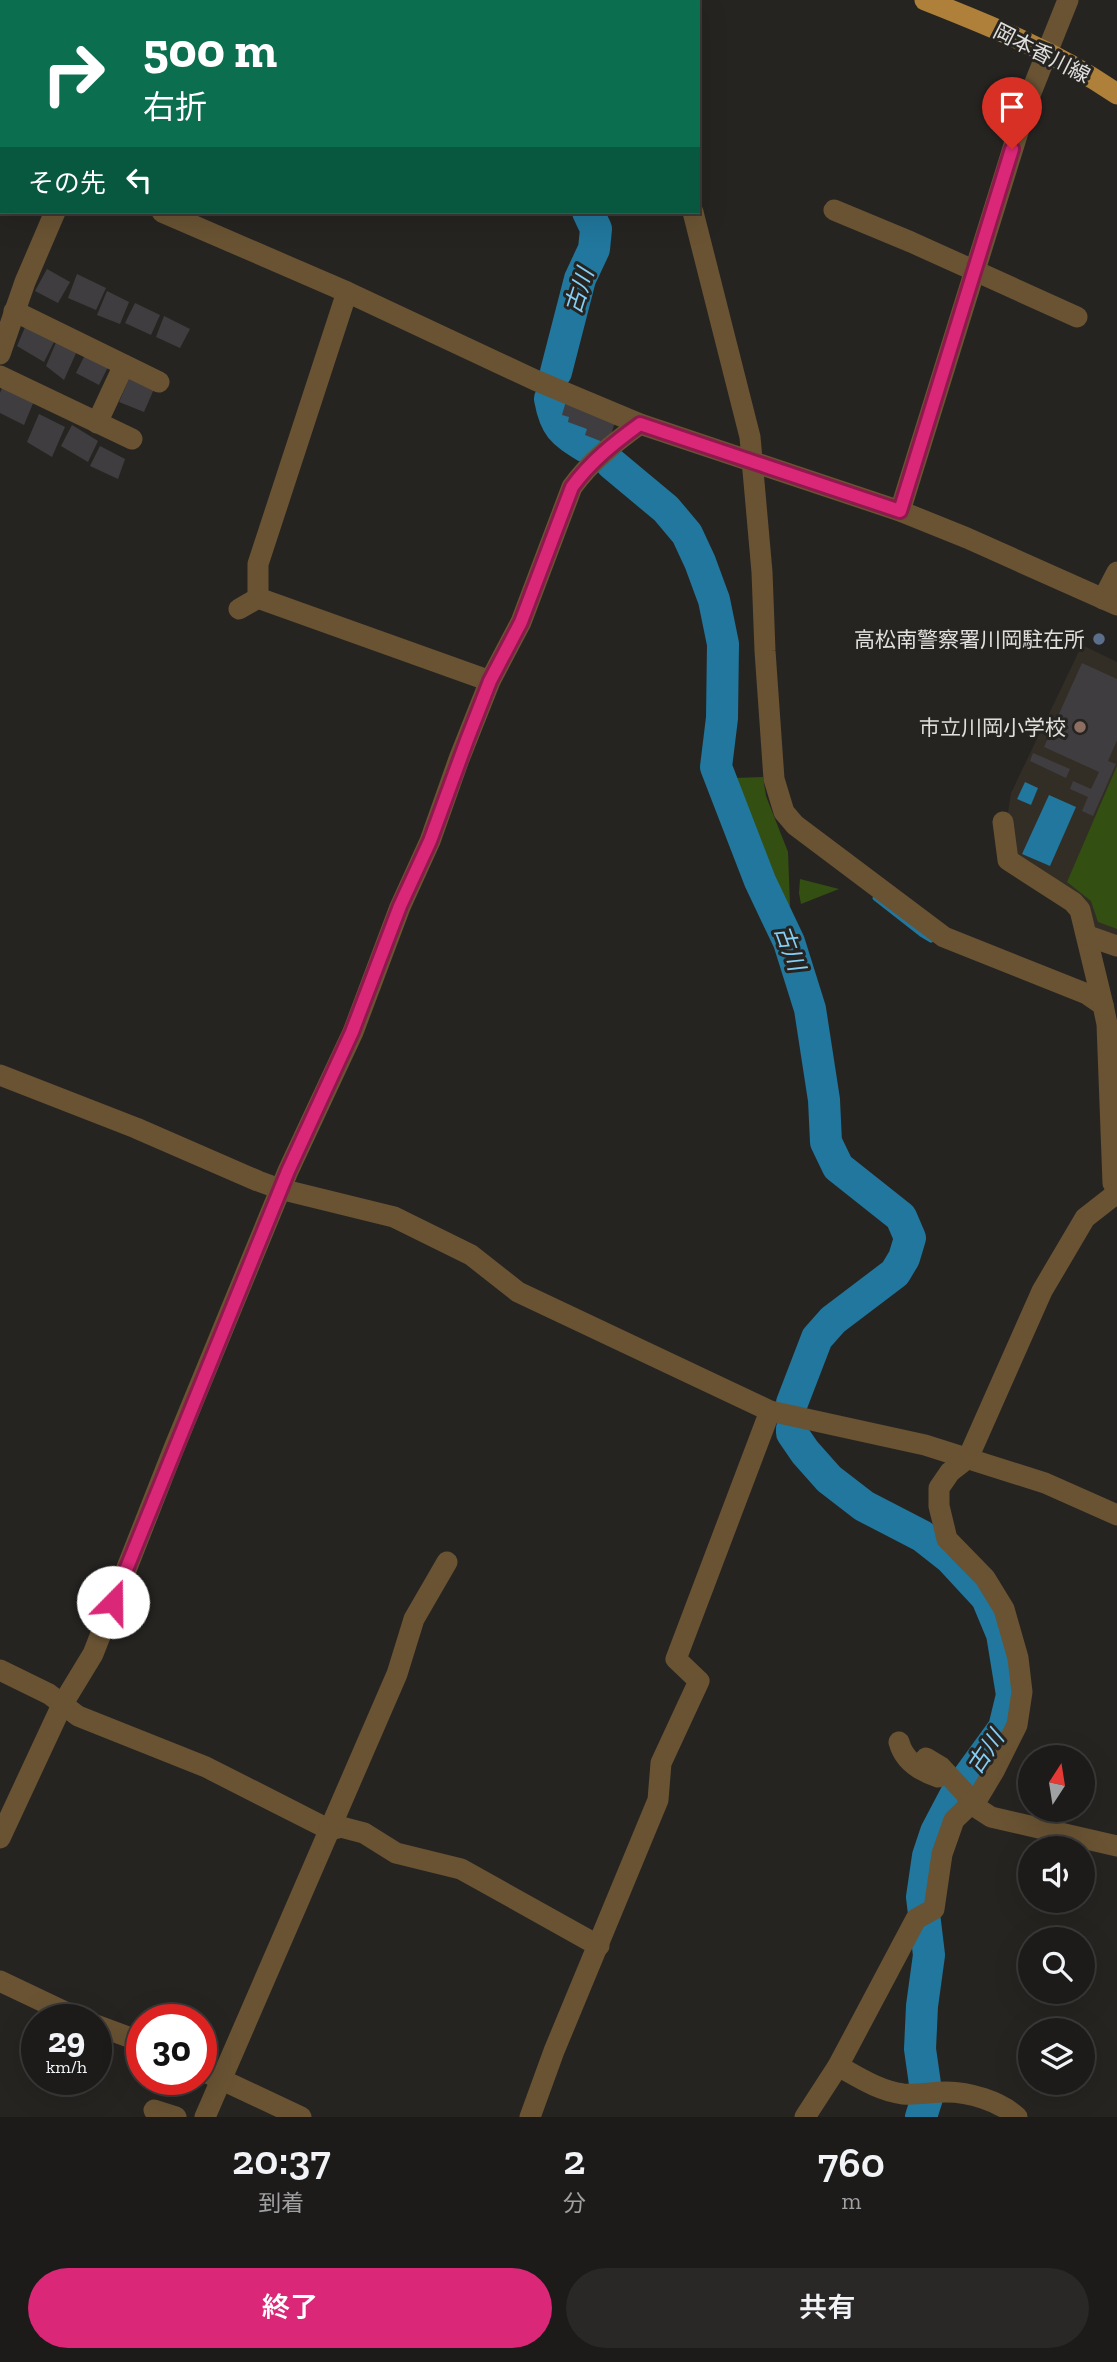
<!DOCTYPE html>
<html lang="ja">
<head>
<meta charset="utf-8">
<style>
  :root { --surface:#1c1b19; --page:#292826; --text:#f1f3f6; --muted:#a0a1a2; --line:#3a3938; --accent:#db2777 }
  body { margin:0; font-family:"Zilla Slab","Noto Sans JP",serif; background:var(--page); color:var(--text); height:100vh; display:flex; flex-direction:column; font-size:26px; white-space:nowrap }
  * { box-sizing:border-box; margin:0 }
  p { font-size:23px; color:var(--muted) }
  .icon { flex:none; width:38px; height:38px; fill:none; stroke:currentColor; stroke-width:2; stroke-linecap:round; stroke-linejoin:round }
  .map { position:relative; height:2117px; overflow:hidden }
  .details { display:flex; flex-direction:column; background:var(--surface); flex:1 }
  .details>* { flex:none }
  .banner { position:absolute; left:0px; top:0px; width:700px; height:214px; box-shadow:0 7px 28px #0002,0 0 0 2px var(--line); background:#0b6e4f; color:#fff; overflow:hidden }
  .needle { width:46px; rotate:12deg }
  .buttons { position:absolute; left:1018px; top:1745px; display:grid; gap:14px }
  .buttons a { display:grid; place-items:center; width:77px; height:77px; border-radius:50%; background:var(--surface); box-shadow:0 7px 28px #0002,0 0 0 2px var(--line); font-size:35px }
  .speed { position:absolute; left:21px; top:2004px; display:flex; gap:14px; font-size:35px; font-weight:700; text-align:center }
  .speed>* { display:grid; place-content:center; width:91px; height:91px; border-radius:50%; background:var(--surface); box-shadow:0 7px 28px #0002,0 0 0 2px var(--line); line-height:1 }
  .speed small { font-size:18px; font-weight:400 }
  .speed .limit { border:10px solid #d22; background:#fff; color:#111 }
  .pin { position:absolute; display:grid; place-items:center; width:60px; height:60px; color:#fff; margin:-72px -30px; border-radius:50% 50% 50% 0; rotate:-45deg; box-shadow:0 0 7px #0007 }
  .pin .icon { rotate:45deg }
  .me { position:absolute; width:77px; margin:-38px; rotate:22deg; stroke-linejoin:round; filter:drop-shadow(0 0 5px #0008) }
  .turn { display:flex; align-items:center; gap:24px; height:147px; padding:0 28px; font-size:32px }
  .turn .icon { width:91px; height:91px; stroke-width:2.5 }
  .turn b { display:block; font-size:49px; line-height:60px }
  .then { display:flex; align-items:center; height:66px; padding:0 28px; background:#0003; gap:14px; font-size:26px }
  .eta { display:flex; justify-content:space-evenly; align-items:center; height:119px; text-align:center }
  .eta b { font-size:42px; font-weight:600; line-height:49px }
  .cta { display:flex; gap:14px; margin-top:auto; padding:14px 28px }
  .cta a { flex:1; height:80px; border-radius:42px; background:var(--accent); color:#fff; font-size:28px; font-weight:600; line-height:80px; text-align:center }
  .cta a+a { background:var(--page); color:var(--text) }
  .map>svg:first-child { display:block }
  .built { fill:#322d25 }
  .green { fill:#344f12 }
  .water { fill:#21779d }
  .lines { fill:none; stroke-linecap:round; stroke-linejoin:round }
  .stream { stroke:#21779d; stroke-width:5 }
  .river { stroke:#21779d; stroke-width:32 }
  .building { fill:#403d40 }
  .minor { stroke:#695333; stroke-width:21 }
  .major { stroke:#ae8039; stroke-width:21 }
  .route-casing { stroke:#8e194d; stroke-width:18 }
  .route { stroke:#db2777; stroke-width:12 }
  .service-dot { fill:#5c6f8a; stroke:#262421; stroke-width:2.5 }
  .education-dot { fill:#8d6e63; stroke:#262421; stroke-width:2.5 }
  .labels { text-anchor:middle; dominant-baseline:central; stroke-width:6; stroke-linejoin:round; paint-order:stroke }
  .street-label { font-size:21px; fill:#e0dfdd; stroke:#262421 }
  .poi-label { font-size:21px; fill:#e0dfdd; stroke:#262421; text-anchor:end }
  .water-label { font-size:23px; font-style:italic; fill:#85cff7; stroke:#262421 }
</style>
</head>
<body>
<div class="map">
<svg width="1117" height="2117" viewBox="0 0 1117 2117">
  <rect width="100%" height="100%" fill="#262421"/>
  <path class="built" d="M1082,645L1117,662V937L1090,928L1015,858L1008,812L1011,793Z"/>
  <g class="green">
    <path d="M1117,766V929L1098,922L1091,901L1067,882Z"/>
    <path d="M727,770L734,778L763,777L766,796L788,852L790,906L781,905L727,781Z"/>
    <path d="M800,879L839,889L801,904L799,893Z"/>
  </g>
  <g class="water">
    <path d="M1025,782L1038,788L1031,805L1017,799Z"/>
    <path d="M1049,795L1076,807L1050,866L1022,854Z"/>
  </g>
  <g class="lines">
    <path class="stream" d="M875,898L921,934L931,940"/>
    <g class="river">
      <path d="M275,0L277,2"/>
      <path d="M556,372L580,279L594,249L596,229L588,212"/>
      <path d="M550,399C555,427 562,432 586,447"/>
      <path d="M612,464L666,509L687,534L700,562L714,600L723,644L722,718L716,767L760,881L789,942L810,1009L824,1100L826,1142L838,1167L901,1217L910,1238L904,1258L895,1273L833,1320L817,1338L792,1403"/>
      <path d="M792,1429V1433L805,1452L829,1479L864,1506L922,1536L950,1558L987,1598L1002,1634L1012,1695L1004,1728L956,1794L936,1832L928,1856L922,1897L929,1955L922,2006L920,2049L927,2098L921,2117"/>
    </g>
  </g>
  <g class="building">
    <path d="M47,269L70,282L58,303L35,291Z"/>
    <path d="M77,274L106,288L96,310L68,298Z"/>
    <path d="M107,291L129,302L120,324L97,315Z"/>
    <path d="M135,303L160,315L151,335L125,323Z"/>
    <path d="M164,316L190,329L180,348L156,337Z"/>
    <path d="M26,325L56,338L44,362L17,346Z"/>
    <path d="M57,340L77,351L64,380L46,366Z"/>
    <path d="M86,353L109,365L99,385L76,373Z"/>
    <path d="M130,377L154,389L144,412L119,402Z"/>
    <path d="M2,388L34,401L24,425L0,413V393Z"/>
    <path d="M566,401L616,419L608,444L585,435L587,429L568,422L569,417L562,415Z"/>
    <path d="M39,414L65,427L52,457L27,442Z"/>
    <path d="M72,425L98,441L88,462L61,446Z"/>
    <path d="M100,446L125,459L118,479L90,466Z"/>
    <path d="M1082,663L1117,679V740L1108,761L1116,764L1093,816L1082,811L1088,797L1070,789L1073,781L1091,789L1099,772L1044,747Z"/>
    <path d="M1033,753L1070,769L1066,778L1030,761Z"/>
  </g>
  <g class="lines">
    <g class="minor">
      <path d="M639,0V2"/>
      <path d="M157,2V0"/>
      <path d="M0,140L2,141"/>
      <path d="M834,210L911,242L1077,317"/>
      <path d="M162,212L347,292L535,380L640,424L900,511L967,538L1117,605"/>
      <path d="M693,212L750,437L762,572L765,651L774,779L784,812L795,825L944,937L1087,994L1103,1005L1107,1024L1113,1183L1117,1190"/>
      <path d="M14,311L159,382"/>
      <path d="M0,354L25,282L55,212"/>
      <path d="M0,376L132,439"/>
      <path d="M97,423L124,365"/>
      <path d="M900,511L1028,100L1068,0"/>
      <path d="M258,598V564L347,292"/>
      <path d="M1103,599L1117,572"/>
      <path d="M239,609L258,598L490,681"/>
      <path d="M1003,822L1008,860L1073,902L1080,910L1103,1005"/>
      <path d="M1088,936L1117,946"/>
      <path d="M0,1075L136,1128L258,1181L280,1189L394,1217L471,1255L518,1292L770,1411L925,1445L1045,1483L1117,1515"/>
      <path d="M0,1670L49,1694L78,1716L206,1767L330,1830L341,1827L364,1833L396,1853L461,1869L599,1946"/>
      <path d="M899,1742C904,1761 920,1771 938,1777"/>
      <path d="M926,1758L941,1767L965,1793L971,1804L991,1817L1117,1846"/>
      <path d="M0,1838L62,1705L93,1654L174,1448L288,1171L353,1032L400,907L430,841L459,759L490,681L521,622L572,487C591,461 614,443 640,424"/>
      <path d="M0,1981L82,2020"/>
      <path d="M96,2025L142,2042"/>
      <path d="M838,2066C858,2077 879,2091 903,2094C917,2095 932,2092 946,2092C969,2092 1000,2101 1017,2117"/>
      <path d="M201,2070L301,2117"/>
      <path d="M154,2110L176,2117"/>
      <path d="M205,2117L397,1674L414,1619L447,1562"/>
      <path d="M530,2117L554,2051L658,1800L661,1763L699,1681L676,1659L770,1411"/>
      <path d="M805,2117L838,2066L916,1919L934,1909L942,1854L954,1820L979,1796L994,1771L1017,1725L1022,1692L1018,1658L1004,1609L985,1578L947,1539L939,1506V1488L950,1472L968,1458L1042,1291L1085,1218L1117,1193"/>
    </g>
    <path class="major" d="M925,0C991,26 1058,53 1117,94"/>
  </g>
  <g class="lines">
    <g class="route-casing">
      <path id="route" d="M113,1602L288,1171L352,1032L400,906L430,841L467,740L490,681L521,622L572,487C591,461 614,443 640,424L900,511L1012,149"/>
    </g>
    <use href="#route" class="route"/>
  </g>
  <circle class="service-dot" cx="1099" cy="639" r="7"/>
  <circle class="education-dot" cx="1080" cy="727" r="7"/>
  <g class="labels">
    <g class="street-label">
      <text transform="translate(1042 53) rotate(27)">岡本香川線</text>
    </g>
    <g class="poi-label">
      <text x="1085" y="639">高松南警察署川岡駐在所</text>
      <text x="1066" y="727">市立川岡小学校</text>
    </g>
    <g class="water-label">
      <text transform="translate(579 291) rotate(-72)">古川</text>
      <text transform="translate(790 948) rotate(70)">古川</text>
      <text transform="translate(985 1752) rotate(-56)">古川</text>
    </g>
  </g>
</svg>
<div class="buttons">
<a><svg class="needle" viewBox="-14 -14 28 28"><path d="M0-13l5 13h-10z" fill="#e53935"/><path d="M0 13l5-13h-10z" fill="#a0a1a2"/></svg></a>
<a><svg class="icon" aria-label="sound" viewBox="0 0 24 24"><path d="M4 9h4l5-4v14l-5-4H4zM17 9q2 3 0 6"/></svg></a>
<a><svg class="icon" aria-label="search" viewBox="0 0 24 24"><circle cx="10" cy="10" r="6"/><path d="M15 15l6 6"/></svg></a>
<a><svg class="icon" aria-label="layers" viewBox="0 0 24 24"><path d="M12 4l9 5-9 5-9-5zM3 14l9 5 9-5"/></svg></a>
</div>
<div class="speed"><div>29<small>km/h</small></div><div class="limit">30</div></div>
<div class="pin" style="left:1012px;top:149px;background:#d93025"><svg class="icon" aria-label="arrive" viewBox="0 0 24 24"><path d="M6 21V4h12l-3 4 3 4H6"/></svg></div>
<svg class="me" style="left:113px;top:1602px" viewBox="-20 -20 40 40"><circle r="19" fill="#fff"/><path d="M0-13L10 11 0 6-10 11z" fill="#db2777"/></svg>
<div class="banner">
<div class="turn"><svg class="icon" aria-label="right" viewBox="0 0 24 24"><path d="M7 20v-9h11M14 6l5 5-5 5"/></svg><div><b>500 m</b>右折</div></div>
<div class="then">その先<svg class="icon" aria-label="left" viewBox="0 0 24 24"><path d="M17 20v-9H6M10 6l-5 5 5 5"/></svg></div>
</div>
</div>
<section class="details">
<div class="eta">
<div><b>20:37</b><p>到着</p></div>
<div><b>2</b><p>分</p></div>
<div><b>760</b><p>m</p></div>
</div>
<div class="cta"><a>終了</a><a>共有</a></div>
</section>
</body>
</html>
